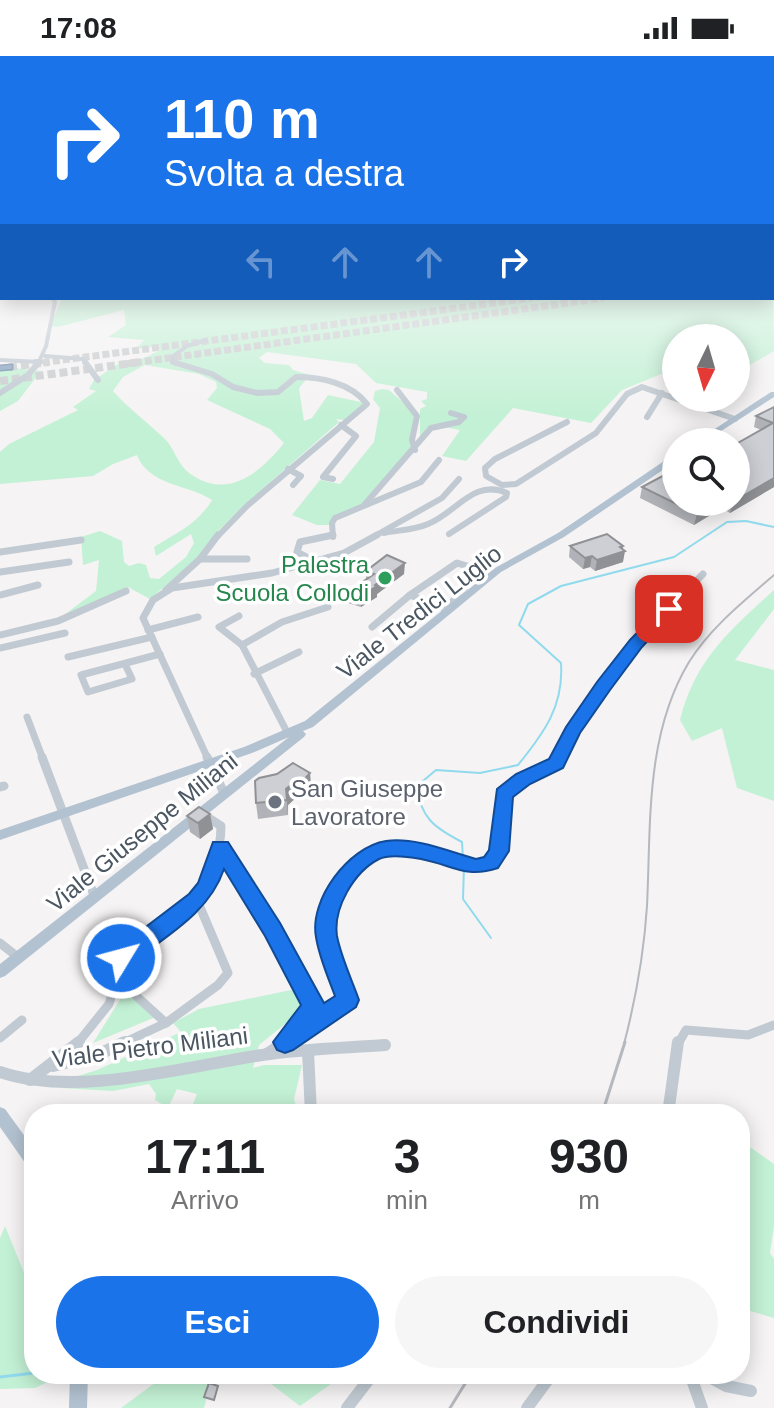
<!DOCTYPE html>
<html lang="it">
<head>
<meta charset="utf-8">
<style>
  :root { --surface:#fff; --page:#f6f6f6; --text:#202124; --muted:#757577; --accent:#1a73e8 }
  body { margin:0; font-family:Arial,sans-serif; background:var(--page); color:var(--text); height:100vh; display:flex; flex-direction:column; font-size:30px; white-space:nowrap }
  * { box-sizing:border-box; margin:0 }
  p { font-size:26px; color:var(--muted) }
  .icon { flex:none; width:44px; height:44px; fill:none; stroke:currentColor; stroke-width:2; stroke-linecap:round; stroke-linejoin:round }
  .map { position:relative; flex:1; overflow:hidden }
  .panel { position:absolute; left:24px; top:1048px; width:726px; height:280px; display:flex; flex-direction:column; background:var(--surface); border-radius:32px; box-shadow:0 4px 20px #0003 }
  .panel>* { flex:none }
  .guide { position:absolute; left:0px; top:0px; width:774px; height:244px; box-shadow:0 4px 20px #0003; background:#1a73e8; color:#fff; overflow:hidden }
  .needle { width:52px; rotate:185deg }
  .controls { position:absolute; left:662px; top:268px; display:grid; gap:16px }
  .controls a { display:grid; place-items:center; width:88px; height:88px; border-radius:50%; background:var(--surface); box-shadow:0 4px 20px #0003; font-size:40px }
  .pin { position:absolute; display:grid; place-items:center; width:68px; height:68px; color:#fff; margin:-34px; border-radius:16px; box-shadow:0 4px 12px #0006 }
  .me { position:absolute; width:88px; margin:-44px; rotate:53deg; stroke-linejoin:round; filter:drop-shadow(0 0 6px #0008) }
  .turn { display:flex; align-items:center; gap:28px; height:168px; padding:0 32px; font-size:36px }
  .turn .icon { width:104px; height:104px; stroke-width:2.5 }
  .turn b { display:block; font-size:56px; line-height:68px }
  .lanes { display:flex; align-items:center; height:76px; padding:0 32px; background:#0003; justify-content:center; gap:40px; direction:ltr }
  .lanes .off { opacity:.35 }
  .eta { display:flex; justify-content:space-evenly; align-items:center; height:136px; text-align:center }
  .eta b { font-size:48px; font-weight:600; line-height:56px }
  .primary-button { display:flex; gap:16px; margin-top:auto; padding:16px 32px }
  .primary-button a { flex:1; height:92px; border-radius:48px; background:var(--accent); color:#fff; font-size:32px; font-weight:600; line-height:92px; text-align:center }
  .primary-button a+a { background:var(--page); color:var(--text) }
  .status { display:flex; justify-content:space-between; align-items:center; height:56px; padding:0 40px; background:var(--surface); direction:ltr }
  .status svg { height:22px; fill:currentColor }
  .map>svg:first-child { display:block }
  .green { fill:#c3f1d5; fill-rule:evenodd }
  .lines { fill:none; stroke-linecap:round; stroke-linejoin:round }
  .stream-far1 { stroke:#90daee; stroke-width:2 }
  .stream { stroke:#90daee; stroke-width:3 }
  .highway-tunnel-far1 { stroke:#caccce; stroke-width:7; stroke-dasharray:7 3; stroke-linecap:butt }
  .highway-tunnel { stroke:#caccce; stroke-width:8; stroke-dasharray:8 4; stroke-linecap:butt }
  .highway-casing { stroke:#7690ad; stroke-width:3 }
  .minor-far4 { stroke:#c1cad2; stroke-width:4 }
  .minor-far3 { stroke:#c1cad2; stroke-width:6 }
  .minor-far2 { stroke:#c1cad2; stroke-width:7 }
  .minor-far1 { stroke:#c1cad2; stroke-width:9 }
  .minor { stroke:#c1cad2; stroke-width:12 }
  .major { fill:#b3c2d1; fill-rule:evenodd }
  .highway { fill:#8ba5c1; fill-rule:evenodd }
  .rail-far1 { stroke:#b5b8bd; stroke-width:2 }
  .rail { stroke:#b5b8bd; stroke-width:3 }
  .wall { fill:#b0b2b7 }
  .shaded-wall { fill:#909195 }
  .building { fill:#cdcfd5; stroke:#909195; stroke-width:2 }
  .route { fill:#1a73e8; stroke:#114b97; stroke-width:2 }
  .leisure-dot { fill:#2e9e5b; stroke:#fff; stroke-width:3 }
  .worship-dot { fill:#6b7280; stroke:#fff; stroke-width:3 }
  .labels { text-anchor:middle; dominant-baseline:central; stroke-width:7; stroke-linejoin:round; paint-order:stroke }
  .leisure-label { font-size:24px; fill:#27864d; stroke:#fff; text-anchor:end }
  .street-label { font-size:24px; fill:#4a5661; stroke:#fff }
  .worship-label { font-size:24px; fill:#5b616d; stroke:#fff; text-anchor:start }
</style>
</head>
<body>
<div class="status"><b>17:08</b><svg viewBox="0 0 49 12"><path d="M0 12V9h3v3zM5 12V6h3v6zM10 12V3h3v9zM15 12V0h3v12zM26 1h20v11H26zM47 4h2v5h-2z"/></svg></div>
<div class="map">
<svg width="774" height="1352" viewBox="0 0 774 1352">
  <rect width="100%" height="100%" fill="#f5f3f3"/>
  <g class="green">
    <path d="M772,172L774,295L736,317V282H676V312L622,334L591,367L513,352L466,405L442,400L460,374L433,369L420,382V353L426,350L421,345L427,343V336L376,327L356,308L267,296L259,302L265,307L289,309L293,314L310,319L299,332L304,365L312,362L328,339L365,347L367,352L344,364L336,363L339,366L252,442L219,474L199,501L150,543L128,531L60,562L96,535L99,504L83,509L81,481L100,475L122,485L124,506L129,510L139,507L146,509L150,522L159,523L186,501L194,487L191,478L156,500L154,491C175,478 199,467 212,444C188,428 149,430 137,399L113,408L93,420L0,428V396L9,388L78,354L73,351L96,335L89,333L94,324L118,308H131L161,294L153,291L136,293L144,284L108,281L126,269L124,254L58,271L50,270L61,245L59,242H772ZM145,309L199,318L216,326L217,332L207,344L270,373L284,387C260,417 227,445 189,417C177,408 174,391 164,382C147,366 129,353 113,335L123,321Z"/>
    <path d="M15,312L41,315L18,345L0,355V314Z"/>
    <path d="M382,333L389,334L414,356L416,372L411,395L365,448L332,461L329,469H317L292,459L320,424L340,428L374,386L380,352L373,343L375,335Z"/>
    <path d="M774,534V553L735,604L774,614V745L737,732L722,672L692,685L680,664C695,604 730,574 774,534Z"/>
    <path d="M126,934L158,960L93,987Z"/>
    <path d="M291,934L305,939V952L259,989L253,1012L264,1009H302L294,1043L299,1058H189L197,1038L177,1033L168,1052L155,1044L156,1038L149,1028L113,1035L61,1032L65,1024L97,1014L181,976L173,967L199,953Z"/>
    <path d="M740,1084L774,1108V1170L770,1197L774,1203V1262L740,1252Z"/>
    <path d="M5,1170L29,1229L34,1226V1318H65L35,1332L0,1333V1182Z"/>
    <path d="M167,1318H213L204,1352H121Z"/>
    <path d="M258,1318H345L300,1350Z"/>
  </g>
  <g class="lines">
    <g class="stream-far1">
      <path d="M463,804L462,786C435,772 420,762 417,730L436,714L480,717L518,709C544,677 564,650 561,607L519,569L528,548L561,530L674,501L727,466L746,465L774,471"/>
      <path d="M464,810L463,843L491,882"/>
    </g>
    <g class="stream">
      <path d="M37,1318L55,1325L70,1321"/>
      <path d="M0,1321L34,1317"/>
    </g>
    <g class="highway-tunnel-far1">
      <path d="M33,308L532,242"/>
      <path d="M125,308L604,242"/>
    </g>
    <g class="highway-tunnel">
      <path d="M9,311L49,306"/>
      <path d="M0,325L140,306"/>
    </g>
    <g class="highway-casing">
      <g id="highway">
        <rect x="772" y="216" width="2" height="4"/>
        <path d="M12,309V313L0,314V310Z"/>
      </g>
    </g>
    <g class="minor-far4">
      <path d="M45,300L83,303L86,308"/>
      <path d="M0,304L40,306"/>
      <path d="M38,308L46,290L55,246L52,242"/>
      <path d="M176,308L172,301L187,290L206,284"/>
    </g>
    <g class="minor-far3">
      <path d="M36,306H40"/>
      <path d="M85,306L98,324"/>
      <path d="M173,306L212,318L233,331L257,337L278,336L296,321C321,321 351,327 367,348L247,450L217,481"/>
      <path d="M397,334L417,360L412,384L415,394"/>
      <path d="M0,337L28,319L39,306"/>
      <path d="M647,361L662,337"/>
      <path d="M567,366L495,403L485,412L486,420L502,429L516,428L596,377L627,338L642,331L735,363"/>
      <path d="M288,413L301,420L293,429"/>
      <path d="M333,423L323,421L356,380L341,369"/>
      <path d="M365,448L431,372L459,366L464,361L451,357"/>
      <path d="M384,477C398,474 415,474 428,468C456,457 474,422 507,437L506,441L449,478"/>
      <path d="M333,481L332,467L335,462L421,426L439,404"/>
      <path d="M373,481L442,442L459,423"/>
    </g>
    <g class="minor-far2">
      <path d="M0,496L81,484"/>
      <path d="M200,503H247"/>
      <path d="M316,506L297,496L300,486L333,479"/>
      <path d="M0,516L69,506"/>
      <path d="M166,534L200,503L218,479"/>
      <path d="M0,539L38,529"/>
      <path d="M410,539L457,507L480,514L446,553"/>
      <path d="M239,560L219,571L242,589L288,678"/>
      <path d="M372,571L410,539L448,554"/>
      <path d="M148,574L198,561"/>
      <path d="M0,579L58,565L126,535"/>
      <path d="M242,589L282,566L328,551"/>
      <path d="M0,592L65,577"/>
      <path d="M68,601L152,581"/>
      <path d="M125,608L132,623L88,636L81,619L160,598"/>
      <path d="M254,618L299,596"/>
      <path d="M27,661L43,703"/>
      <path d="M208,703L143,562L153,544L172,532L272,517L344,497L377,479"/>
      <path d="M558,703C594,632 648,574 703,518"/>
    </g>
    <g class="minor-far1">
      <path d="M42,701L95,842"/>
      <path d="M207,701L224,737"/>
      <path d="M0,731L4,730"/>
      <path d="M220,791L272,874L314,951L290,979"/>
      <path d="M0,887L19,902"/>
      <path d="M113,919L166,967L121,988"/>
      <path d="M166,967L218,929L228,917L197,844"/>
      <path d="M0,982L22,964"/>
      <path d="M77,988L109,948L114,932L113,911C164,870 220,843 221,770L204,759"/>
      <path d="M282,988L347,944C340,924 328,902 326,880C322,835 360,788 407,793C436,796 461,812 491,807L499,795L504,738C516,728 555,710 559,701"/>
      <path d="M678,988L686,974L748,979L774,969"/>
    </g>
    <g class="minor">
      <path d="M308,995L311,1058"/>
      <path d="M267,998L285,986"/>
      <path d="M53,1010L95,1000L125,986"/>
      <path d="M0,1016C76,1042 183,1011 262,999C302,993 344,992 385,989"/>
      <path d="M30,1024L79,986"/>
      <path d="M668,1058L678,986"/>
      <path d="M690,1318L702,1352"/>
      <path d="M704,1318L726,1330L751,1335"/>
      <path d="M347,1352L373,1318"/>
      <path d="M527,1352L552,1318"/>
    </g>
    <g class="major">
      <path d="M771,336H774V341L704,386H695Z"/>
      <path d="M673,399H676V405L564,481L501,516L313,671L303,675L306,678L304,681L5,920L0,922V908L289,681L252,697L0,784V774L244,691L305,665L495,512L558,477Z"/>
      <path d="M0,1051L5,1053L34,1093V1114L28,1111L0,1071Z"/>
      <path d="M70,1318H88L87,1352H69Z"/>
    </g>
    <use href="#highway" class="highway"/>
    <path class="rail-far1" d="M624,988C636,942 644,897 647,850C651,768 645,679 689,606C710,572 744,545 774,519"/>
    <g class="rail">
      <path d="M602,1058L625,986"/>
      <path d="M450,1352L471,1318"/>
    </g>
  </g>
  <g class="wall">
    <path d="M774,351V431L730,457L722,452L694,469L640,442L642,431L676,446H736L761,374L754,371L756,360Z"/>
    <path d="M570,490H623V506L595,515L590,511L583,513L569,501Z"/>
    <path d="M366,515L404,518L377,538V541L361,551L348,547V536L366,524Z"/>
    <path d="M310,717L311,733L303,742L299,739L288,749V759L258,763L256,747Z"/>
    <path d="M210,758L213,773L200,783L190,776L187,760Z"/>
  </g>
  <g class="shaded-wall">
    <path d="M774,422V431L730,457L733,446H736V444Z"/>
    <path d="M717,446H723L722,452L694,469L697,458Z"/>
    <path d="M623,490L622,496L625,495L623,506L595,515L597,504Z"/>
    <path d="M592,500L590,511L583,513L585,502Z"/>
    <path d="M405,507L404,518L377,538V541L361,551V540Z"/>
    <path d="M310,717L311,733L303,742L302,726Z"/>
    <path d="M297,724L299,739L288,749V759L286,733Z"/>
    <path d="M210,758L213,773L200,783L198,767Z"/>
  </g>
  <g class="building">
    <path d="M774,351V422L736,444V388L773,367L756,360Z"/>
    <path d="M670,416L676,418V446H717L697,458L642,431Z"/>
    <path d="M607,478L623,490L620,491L625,495L597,504L592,500L585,502L570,490Z"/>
    <path d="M387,499L405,507L375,529L377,530L361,540L348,536L374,518L366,515Z"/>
    <path d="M293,707L310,717L302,726L297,724L286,733L287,744L256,747L255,725L259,722L277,718Z"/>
    <path d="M199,751L210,758L198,767L187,760Z"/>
    <path d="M209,1327L218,1330L214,1344L204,1341Z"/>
  </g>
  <linearGradient id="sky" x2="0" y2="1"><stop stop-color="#85c3ea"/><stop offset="0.48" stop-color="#fafafa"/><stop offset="1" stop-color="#fafafa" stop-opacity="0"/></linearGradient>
  <rect width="774" height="361" fill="url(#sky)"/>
  <path class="route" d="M669,548L677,553L642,591L610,634L580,677L563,712L530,728L513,741L509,795L498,812C465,823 453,809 421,803C410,801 389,798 379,803C354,816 333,852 337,880C341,901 352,924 359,944L356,951L293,994L285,997L277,994L273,986L301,949L265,880L224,813C209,858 164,881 129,909L121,912L113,909L110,902L113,896L189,838L198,827L213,786H228L280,867L324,947L335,940C328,921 319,901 316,881C309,844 348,791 386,785C415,781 448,795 476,803L484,801L489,794L497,733L516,718L549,703L566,671L597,626L630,584L664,549Z"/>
  <circle class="leisure-dot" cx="385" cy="522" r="8"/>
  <circle class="worship-dot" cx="275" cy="746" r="8"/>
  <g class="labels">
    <g class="leisure-label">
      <text x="369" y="508">Palestra<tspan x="369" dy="28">Scuola Collodi</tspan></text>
    </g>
    <g class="street-label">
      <text transform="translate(419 556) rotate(-38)">Viale Tredici Luglio</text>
      <text transform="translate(142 776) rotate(-39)">Viale Giuseppe Miliani</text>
      <text transform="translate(150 991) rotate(-7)">Viale Pietro Miliani</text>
    </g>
    <g class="worship-label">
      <text x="291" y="732">San Giuseppe<tspan x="291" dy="28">Lavoratore</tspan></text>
    </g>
  </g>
</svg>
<div class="controls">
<a><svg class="needle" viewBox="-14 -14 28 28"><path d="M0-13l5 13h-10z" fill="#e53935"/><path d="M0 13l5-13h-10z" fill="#757577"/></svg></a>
<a><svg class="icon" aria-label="search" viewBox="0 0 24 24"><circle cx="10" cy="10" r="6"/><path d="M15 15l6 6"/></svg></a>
</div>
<div class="pin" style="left:669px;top:553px;background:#d93025"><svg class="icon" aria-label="arrive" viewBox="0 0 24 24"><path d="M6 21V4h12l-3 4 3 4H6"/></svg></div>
<svg class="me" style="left:121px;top:902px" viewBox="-20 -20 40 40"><circle r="17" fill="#1a73e8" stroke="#fff" stroke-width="3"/><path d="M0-11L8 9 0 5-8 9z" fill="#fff"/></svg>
<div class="guide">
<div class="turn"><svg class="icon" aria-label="right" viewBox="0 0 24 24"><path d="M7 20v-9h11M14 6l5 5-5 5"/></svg><div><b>110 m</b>Svolta a destra</div></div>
<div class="lanes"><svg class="icon off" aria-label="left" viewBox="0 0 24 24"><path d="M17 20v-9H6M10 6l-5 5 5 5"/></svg><svg class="icon off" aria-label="ahead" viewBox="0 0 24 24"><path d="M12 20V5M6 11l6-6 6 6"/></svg><svg class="icon off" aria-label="ahead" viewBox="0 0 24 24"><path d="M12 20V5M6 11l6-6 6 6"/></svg><svg class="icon" aria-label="right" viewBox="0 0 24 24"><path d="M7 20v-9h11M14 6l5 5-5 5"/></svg></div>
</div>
<section class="panel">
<div class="eta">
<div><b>17:11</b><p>Arrivo</p></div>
<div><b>3</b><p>min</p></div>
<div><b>930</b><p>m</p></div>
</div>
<div class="primary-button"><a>Esci</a><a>Condividi</a></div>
</section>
</div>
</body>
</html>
